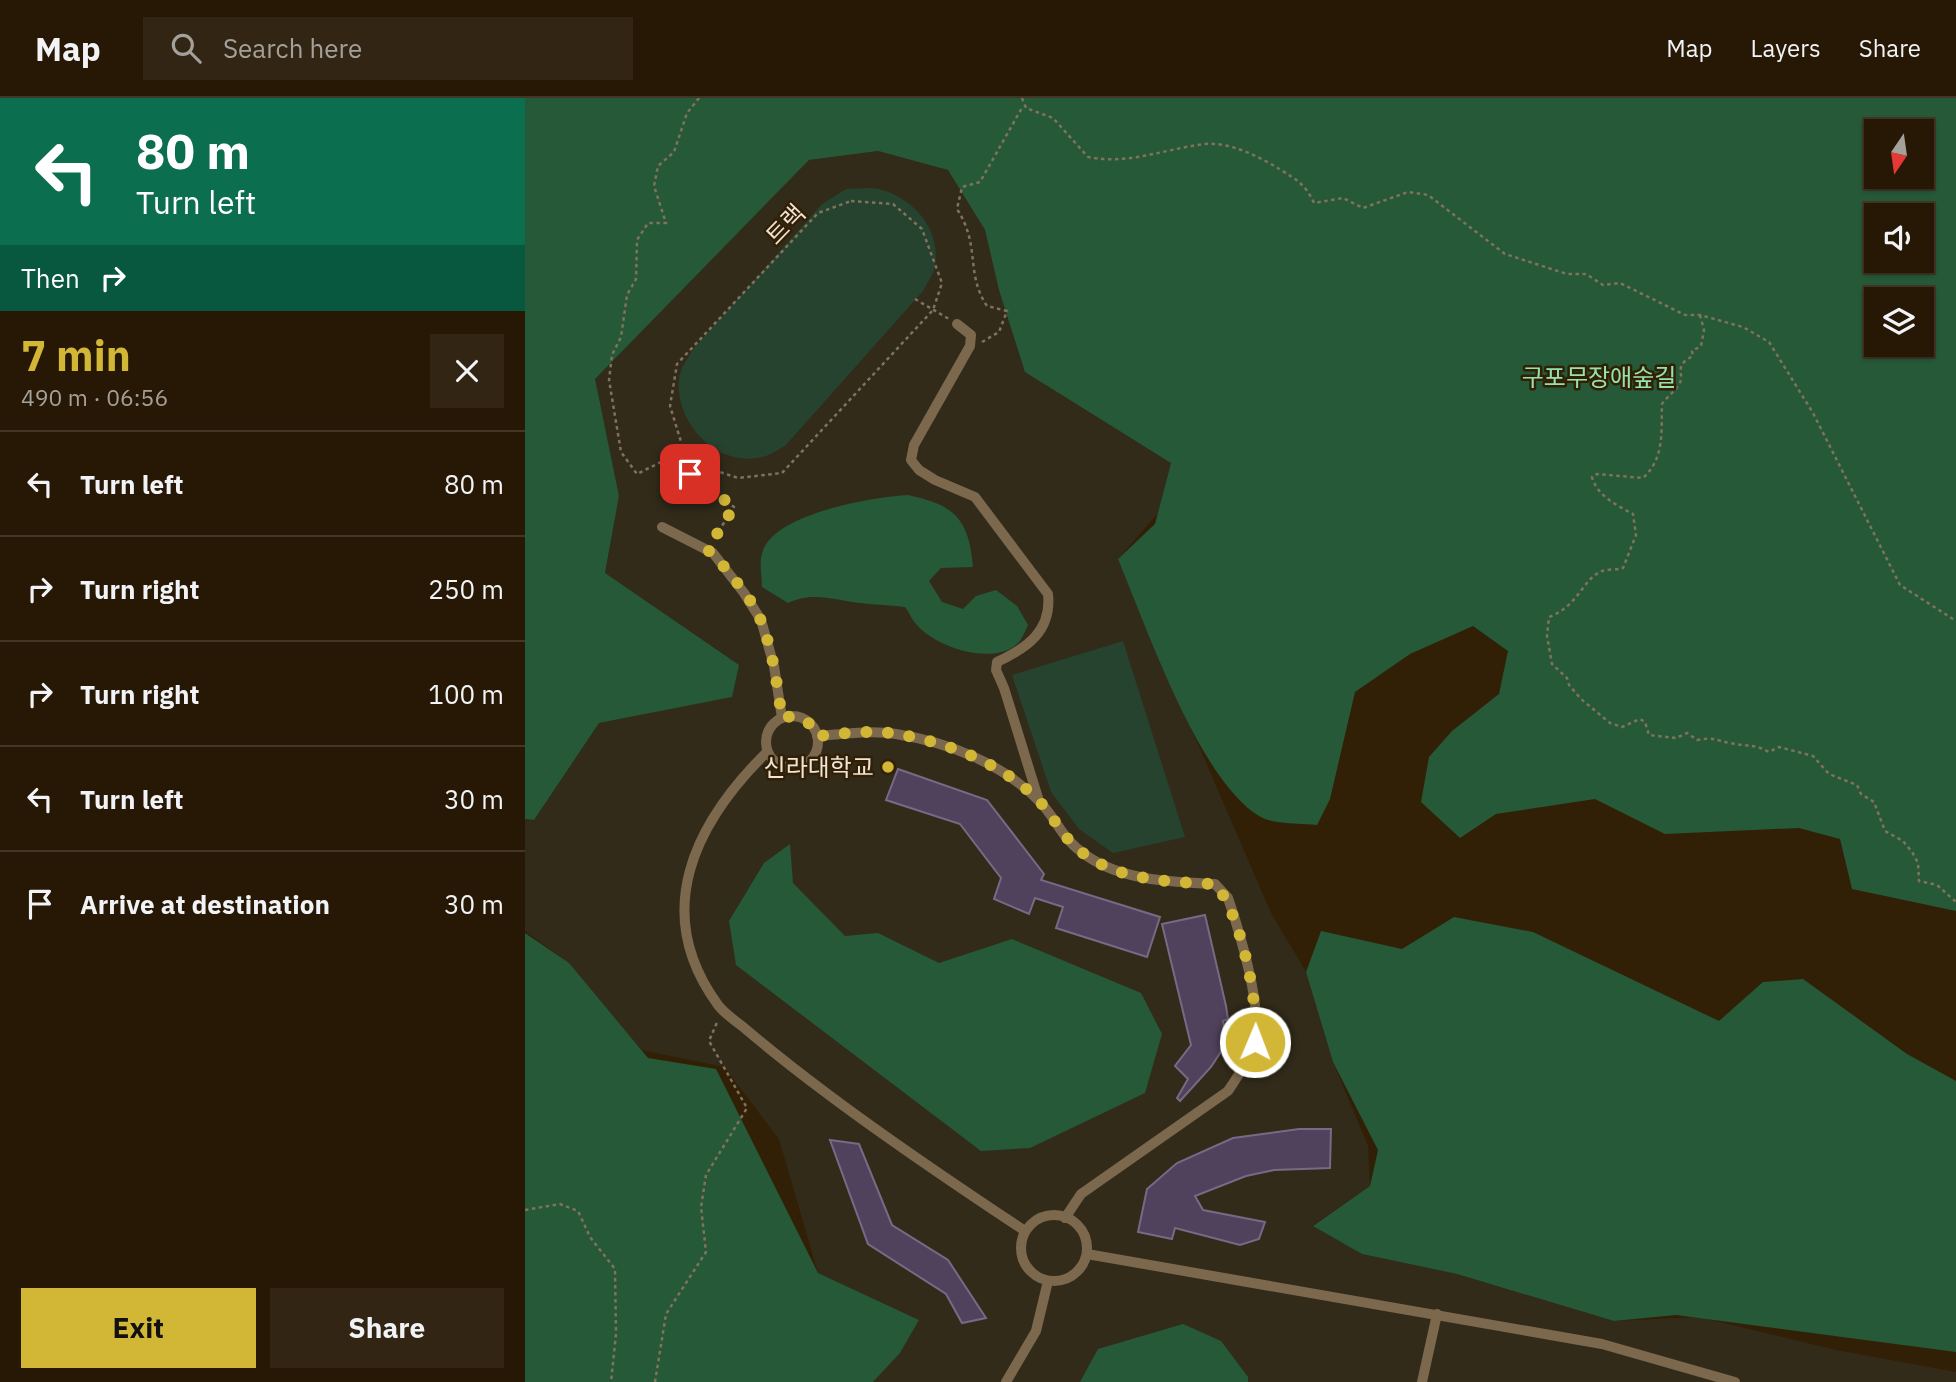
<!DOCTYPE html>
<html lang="en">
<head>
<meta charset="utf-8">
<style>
  :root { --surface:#261804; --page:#322513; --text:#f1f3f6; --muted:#a4a09a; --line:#423726; --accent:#d2b736 }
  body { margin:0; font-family:"IBM Plex Sans","Noto Sans KR",sans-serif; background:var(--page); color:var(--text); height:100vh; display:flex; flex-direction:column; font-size:26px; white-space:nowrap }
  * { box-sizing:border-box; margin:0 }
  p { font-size:23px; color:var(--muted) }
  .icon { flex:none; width:38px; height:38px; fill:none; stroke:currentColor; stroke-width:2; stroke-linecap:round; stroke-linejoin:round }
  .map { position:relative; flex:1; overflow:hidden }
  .side { display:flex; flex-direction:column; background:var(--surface); width:525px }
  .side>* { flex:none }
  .guide { background:#0b6e4f; color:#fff; overflow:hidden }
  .needle { width:46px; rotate:193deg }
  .tools { position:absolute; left:1339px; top:21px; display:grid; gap:14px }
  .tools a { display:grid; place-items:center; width:70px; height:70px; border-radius:0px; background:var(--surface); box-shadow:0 2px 5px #0004,0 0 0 2px var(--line); font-size:35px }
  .pin { position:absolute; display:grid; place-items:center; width:60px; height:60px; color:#fff; margin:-30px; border-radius:14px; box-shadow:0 4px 10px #0006 }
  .me { position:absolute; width:77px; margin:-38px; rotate:1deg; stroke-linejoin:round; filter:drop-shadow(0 0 5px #0008) }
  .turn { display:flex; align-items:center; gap:24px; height:147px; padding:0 21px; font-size:32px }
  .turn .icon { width:91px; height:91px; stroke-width:2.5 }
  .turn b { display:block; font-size:49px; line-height:60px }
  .then { display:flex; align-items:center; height:66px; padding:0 21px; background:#0003; gap:14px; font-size:26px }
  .round { display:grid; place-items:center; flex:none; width:74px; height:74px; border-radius:0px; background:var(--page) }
  .head { display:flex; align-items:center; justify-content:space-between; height:119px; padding:0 21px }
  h1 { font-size:42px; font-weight:700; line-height:52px; color:var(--accent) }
  .cta { display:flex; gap:14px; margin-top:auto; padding:14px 21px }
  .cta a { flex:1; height:80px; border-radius:0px; background:var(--accent); color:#111; font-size:28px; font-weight:700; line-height:80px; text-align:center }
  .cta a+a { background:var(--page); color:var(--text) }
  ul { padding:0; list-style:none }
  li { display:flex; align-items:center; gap:21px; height:105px; padding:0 21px; border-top:2px solid var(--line) }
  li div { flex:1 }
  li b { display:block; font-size:26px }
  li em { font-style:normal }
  header { display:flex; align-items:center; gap:42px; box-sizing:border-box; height:98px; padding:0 35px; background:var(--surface); border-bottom:2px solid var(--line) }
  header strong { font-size:33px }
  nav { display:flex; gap:38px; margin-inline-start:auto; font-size:24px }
  .search { width:490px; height:63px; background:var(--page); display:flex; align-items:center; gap:18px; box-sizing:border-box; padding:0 24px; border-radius:0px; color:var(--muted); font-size:26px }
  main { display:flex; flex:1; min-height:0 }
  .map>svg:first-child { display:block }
  .education { fill:#322b1a }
  .green { fill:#25432e }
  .forest { fill:#255938; fill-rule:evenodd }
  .building { fill:#50425c; stroke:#786985; stroke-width:2 }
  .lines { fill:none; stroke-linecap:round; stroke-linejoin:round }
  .path { stroke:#81725c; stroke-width:2.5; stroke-dasharray:3.5 3.5; stroke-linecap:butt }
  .street { stroke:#7c684d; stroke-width:10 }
  .route { stroke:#d2b736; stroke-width:12; stroke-dasharray:0 21.6 }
  .poi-dot { fill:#d2b736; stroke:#322006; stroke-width:2.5 }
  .labels { text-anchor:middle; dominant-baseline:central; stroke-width:5; stroke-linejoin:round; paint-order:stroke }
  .street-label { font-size:24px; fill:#f0e4d5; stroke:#322006 }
  .park-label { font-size:24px; fill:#94e2ac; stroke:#322006 }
  .poi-label { font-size:24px; fill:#f0e4d5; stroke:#322006; text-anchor:end }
</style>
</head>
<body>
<header>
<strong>Map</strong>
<div class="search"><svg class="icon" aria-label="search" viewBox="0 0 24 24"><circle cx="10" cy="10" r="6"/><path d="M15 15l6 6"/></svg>Search here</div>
<nav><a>Map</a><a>Layers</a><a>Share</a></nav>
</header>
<main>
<section class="side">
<div class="guide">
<div class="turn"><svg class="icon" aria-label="left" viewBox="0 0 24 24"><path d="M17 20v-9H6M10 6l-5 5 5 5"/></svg><div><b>80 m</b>Turn left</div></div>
<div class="then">Then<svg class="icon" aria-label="right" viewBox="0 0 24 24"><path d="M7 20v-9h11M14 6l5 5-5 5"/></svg></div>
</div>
<div class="head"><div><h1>7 min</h1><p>490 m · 06:56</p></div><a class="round"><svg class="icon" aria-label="close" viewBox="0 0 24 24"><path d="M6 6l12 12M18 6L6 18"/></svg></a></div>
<ul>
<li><svg class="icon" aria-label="left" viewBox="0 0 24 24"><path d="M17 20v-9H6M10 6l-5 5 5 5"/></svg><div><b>Turn left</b></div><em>80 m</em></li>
<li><svg class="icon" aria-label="right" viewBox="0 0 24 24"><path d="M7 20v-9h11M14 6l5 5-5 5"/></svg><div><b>Turn right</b></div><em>250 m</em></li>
<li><svg class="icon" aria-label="right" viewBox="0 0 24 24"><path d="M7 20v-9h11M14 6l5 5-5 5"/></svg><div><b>Turn right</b></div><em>100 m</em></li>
<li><svg class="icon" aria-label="left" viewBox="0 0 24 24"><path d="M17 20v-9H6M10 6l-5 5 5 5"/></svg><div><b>Turn left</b></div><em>30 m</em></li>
<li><svg class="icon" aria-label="arrive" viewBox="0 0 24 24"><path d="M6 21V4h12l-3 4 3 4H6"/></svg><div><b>Arrive at destination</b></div><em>30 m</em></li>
</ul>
<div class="cta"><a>Exit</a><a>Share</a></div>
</section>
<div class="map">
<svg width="1431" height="1284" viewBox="0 0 1431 1284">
  <rect width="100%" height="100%" fill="#322006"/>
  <path class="education" d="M353,53L423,72L460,132L474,192L646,365L633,415L593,461L746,815L781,874L808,964L843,1048L845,1088L788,1127L837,1156L932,1176L1089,1223L1174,1219L1311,1252L1431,1274V1284H348L375,1255L394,1222L293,1175L254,1041L199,969L117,952L33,857L0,833V722H9L74,625L206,599L80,475L94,398L69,281L284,62Z"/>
  <g class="green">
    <path d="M321,91C331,91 344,89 354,91C388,100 416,130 410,168C409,176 402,185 398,193L260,348C254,351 247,356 241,358C193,373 149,325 154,280C155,270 164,259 168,251L297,106Z"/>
    <path d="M598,543L660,739L588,755L554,731L526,694L487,577Z"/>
  </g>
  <g class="forest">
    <path d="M0,0H1431V813L1327,791L1315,741L1274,730L1140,736L1070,701L971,716L935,740L896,704L904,659L927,633L974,596L983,553L948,528L885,556L830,594L805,701L792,727C776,725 748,727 734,718C674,682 621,528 593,461L630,426L646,365L500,274L474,192L460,132L423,72L353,53L284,62L70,281L94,398L80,475L214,567L207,599L74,625L9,722L0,721ZM1396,33V79H1351V33ZM1396,117V163H1351V117ZM1396,201V247H1351V201Z"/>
    <path d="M383,397C429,407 444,420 448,469L416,470L404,483L417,504L438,511L451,498L471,492L492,508L503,527C500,533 497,542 492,546C468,568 410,549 392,527C387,522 384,514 380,509C365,507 350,507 335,505C309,502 288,493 263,505L237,489C237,479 234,465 237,456C245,416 348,399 383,397Z"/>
    <path d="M265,746L268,785L320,838L353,835L414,865L487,841L616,895L637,936L620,995L505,1050L456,1053L211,867L204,823L239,765Z"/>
    <path d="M929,819L1008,834L1194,923L1238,884L1278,881L1382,956L1431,983V1254L1151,1217L1089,1223L932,1176L837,1156L788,1128L845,1088L853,1052L808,964L781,874L796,833L877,851Z"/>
    <path d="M0,835L44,865L123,960L191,971L293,1175L394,1222L375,1255L348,1284H0Z"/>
    <path d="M658,1226L696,1243L723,1279V1284H555L573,1251Z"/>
  </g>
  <g class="building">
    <path d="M373,671L462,702L519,776L516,782L635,819L622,859L531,830L538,809L510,800L504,816L469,801L476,780L435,726L361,702Z"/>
    <path d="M680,817L701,908L703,921L698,923L700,935L697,945L701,946L686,969L655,1003L652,1000L663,981L650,968L666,947L637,826Z"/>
    <path d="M774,1031H806L805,1070L749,1072L721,1078L670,1098L678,1112L740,1124L734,1141L715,1147L650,1130L647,1141L613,1134L622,1091L652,1065L708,1040Z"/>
    <path d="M305,1042L334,1046L367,1127L423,1162L461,1220L437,1225L421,1196L343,1146Z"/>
  </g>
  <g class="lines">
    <g class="path">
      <path d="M174,0L162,15L149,54L133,68L129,88L141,125H123L112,142L111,181L102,197L96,239L87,257L84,282L96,354L112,376L144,360L209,409L188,442"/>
      <path d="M497,0L501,10L528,20L563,59C604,67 639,51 680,46C706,44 735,59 756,72C772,82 781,87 789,105L818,100L838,110L883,94L903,97L980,156L1042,176H1061L1078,187L1095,185L1160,217H1175L1218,229L1244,244L1288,315L1375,487L1431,523"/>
      <path d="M326,103L368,106L397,131L417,185L408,212L257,375L213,380L180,369L157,347L145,308L152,266L293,115Z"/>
      <path d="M390,201L424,221"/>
      <path d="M1175,217L1179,232L1176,248L1167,253L1168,258C1146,269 1162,276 1153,288C1149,294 1142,299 1137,306C1136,333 1140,360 1118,380L1072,376L1067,379C1072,398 1093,408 1108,416L1111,437L1098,470C1092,472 1083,471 1077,473C1057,481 1055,507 1024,519L1022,538L1027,566L1042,580L1044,587L1056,601L1085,625L1097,629L1115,621L1120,624L1124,637L1151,640L1162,635L1172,642C1189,639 1190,642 1205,645C1222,649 1227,645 1244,654L1254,649L1288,658L1304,676L1332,687L1336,696L1349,704L1360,733L1378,743L1387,754L1393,765L1394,783L1412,787L1431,804"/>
      <path d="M457,244L474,234L482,213L462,208C440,175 456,148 432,111L437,89L455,84L498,8"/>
      <path d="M144,360L157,348"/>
      <path d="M0,1112L35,1106L53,1113L65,1139L90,1171L91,1236L86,1284"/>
      <path d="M130,1284L141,1216L181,1154L176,1109L181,1077L222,1010L184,943L193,922"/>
    </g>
    <g class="street">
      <path d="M432,226L446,237L445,248L389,347L386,362L394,372L410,382L450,399L523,496C527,533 502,550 472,564L471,572L479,590L514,703"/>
      <path d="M137,429L188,455L219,495L236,522L249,568L257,620"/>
      <circle cx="267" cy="644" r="26"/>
      <path d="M292,638C318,636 346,632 371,636C422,644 477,665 514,703C533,722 535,740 562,758C598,783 648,784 690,786L703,800C714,832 739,913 729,945C724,962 713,978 703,993L556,1096L540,1120"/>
      <path d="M242,654C170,725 125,814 193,907C199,915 209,922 217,928C244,951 272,973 300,994C365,1043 432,1088 500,1133"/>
      <circle cx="529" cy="1150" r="33"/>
      <path d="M562,1156L1077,1246L1210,1284"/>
      <path d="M481,1284L511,1233L523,1183"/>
      <path d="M897,1284L912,1216"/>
    </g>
  </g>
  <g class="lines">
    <path class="route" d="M165,376L209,409L182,452L188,455C204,476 226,498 236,523C248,553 252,587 257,620C273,616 285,621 292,638C318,636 346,631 371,636C422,644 477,665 514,703C532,722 536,740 562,758C598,783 649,784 690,786C716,815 734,905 730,944"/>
  </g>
  <circle class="poi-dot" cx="363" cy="669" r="7"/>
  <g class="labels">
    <g class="street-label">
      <text transform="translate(260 126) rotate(-46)">트랙</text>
    </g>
    <g class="park-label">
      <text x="1074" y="279">구포무장애숲길</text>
    </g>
    <g class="poi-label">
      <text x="349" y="669">신라대학교</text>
    </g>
  </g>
</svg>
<div class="tools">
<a><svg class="needle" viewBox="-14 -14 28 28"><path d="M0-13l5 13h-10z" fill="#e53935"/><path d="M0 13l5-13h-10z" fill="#a4a09a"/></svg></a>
<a><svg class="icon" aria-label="sound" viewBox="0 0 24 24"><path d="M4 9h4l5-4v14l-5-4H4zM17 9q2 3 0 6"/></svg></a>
<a><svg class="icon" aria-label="layers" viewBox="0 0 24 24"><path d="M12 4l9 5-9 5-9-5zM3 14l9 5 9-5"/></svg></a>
</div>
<div class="pin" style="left:165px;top:376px;background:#d93025"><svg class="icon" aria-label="arrive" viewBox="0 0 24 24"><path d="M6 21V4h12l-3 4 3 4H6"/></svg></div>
<svg class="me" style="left:730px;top:944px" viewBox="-20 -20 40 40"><circle r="17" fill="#d2b736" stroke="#fff" stroke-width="3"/><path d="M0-11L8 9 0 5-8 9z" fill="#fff"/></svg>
</div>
</main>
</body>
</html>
